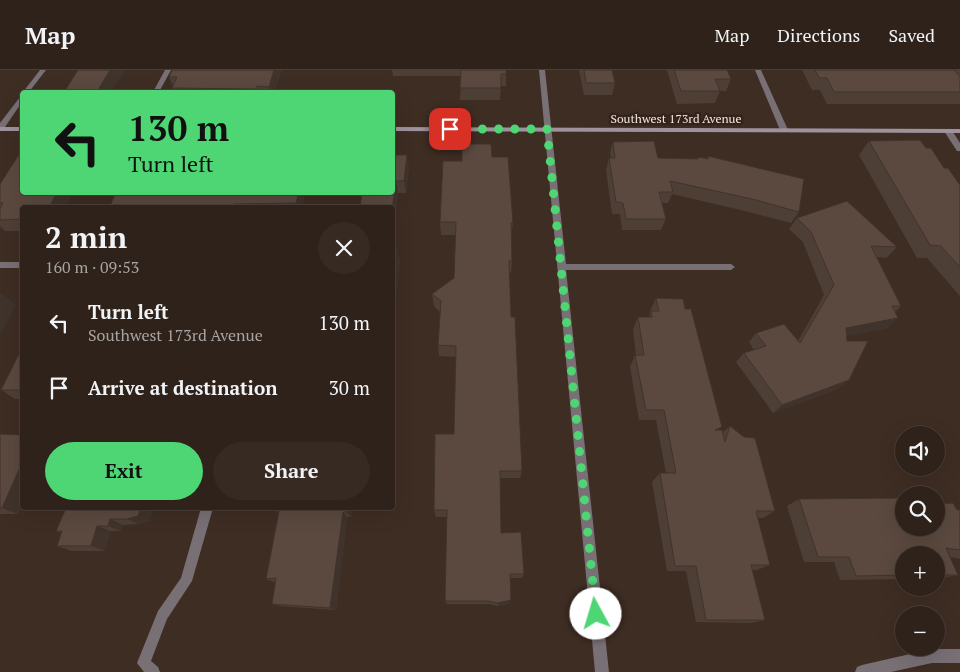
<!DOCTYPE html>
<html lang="en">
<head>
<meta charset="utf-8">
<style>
  :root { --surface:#2e221a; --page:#362a23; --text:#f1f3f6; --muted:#a7a4a2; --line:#493f39; --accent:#4ed675 }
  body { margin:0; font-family:"PT Serif",serif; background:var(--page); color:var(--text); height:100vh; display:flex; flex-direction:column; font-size:19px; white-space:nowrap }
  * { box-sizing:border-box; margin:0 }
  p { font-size:16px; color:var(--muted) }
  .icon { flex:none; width:28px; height:28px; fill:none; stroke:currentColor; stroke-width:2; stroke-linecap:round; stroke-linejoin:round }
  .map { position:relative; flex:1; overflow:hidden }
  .sheet { position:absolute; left:20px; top:135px; width:375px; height:305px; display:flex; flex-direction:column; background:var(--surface); border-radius:5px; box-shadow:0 5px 20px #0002,0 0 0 1px var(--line) }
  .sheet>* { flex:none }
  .banner { position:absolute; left:20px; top:20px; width:375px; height:105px; border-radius:5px; box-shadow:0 5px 20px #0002,0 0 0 1px var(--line); background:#4ed675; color:#111; overflow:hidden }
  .tools { position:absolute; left:895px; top:356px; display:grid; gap:10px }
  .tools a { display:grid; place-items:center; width:50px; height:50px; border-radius:50%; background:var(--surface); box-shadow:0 5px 20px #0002,0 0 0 1px var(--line); font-size:25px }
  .pin { position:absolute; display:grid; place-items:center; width:42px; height:42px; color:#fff; margin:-21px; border-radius:10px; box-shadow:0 2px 8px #0006 }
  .me { position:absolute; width:55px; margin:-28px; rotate:354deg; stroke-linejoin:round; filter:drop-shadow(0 0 4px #0008) }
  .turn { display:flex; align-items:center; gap:18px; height:105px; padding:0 25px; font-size:22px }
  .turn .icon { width:65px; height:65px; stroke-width:2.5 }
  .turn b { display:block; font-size:35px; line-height:42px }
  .round { display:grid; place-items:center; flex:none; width:52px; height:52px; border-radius:26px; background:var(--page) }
  .head { display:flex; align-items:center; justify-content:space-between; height:85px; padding:0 25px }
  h1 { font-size:30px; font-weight:700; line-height:38px }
  .primary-button { display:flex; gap:10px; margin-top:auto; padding:10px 25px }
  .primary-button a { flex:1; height:58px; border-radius:30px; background:var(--accent); color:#111; font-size:20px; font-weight:700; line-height:58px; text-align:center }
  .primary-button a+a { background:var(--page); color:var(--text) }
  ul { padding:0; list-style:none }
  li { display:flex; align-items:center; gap:15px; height:65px; padding:0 25px }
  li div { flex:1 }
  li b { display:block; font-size:19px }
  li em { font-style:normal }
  header { display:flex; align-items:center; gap:30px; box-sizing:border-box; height:70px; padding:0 25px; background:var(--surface); border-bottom:1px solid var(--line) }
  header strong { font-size:24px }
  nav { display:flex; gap:28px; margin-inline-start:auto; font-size:18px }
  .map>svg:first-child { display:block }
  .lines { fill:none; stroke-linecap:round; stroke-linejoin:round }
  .lane { fill:#787075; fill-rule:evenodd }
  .street { fill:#787075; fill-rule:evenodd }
  .secondary { fill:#9f929c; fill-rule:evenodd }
  .wall { fill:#4e3f36 }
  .shaded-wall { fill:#40332c }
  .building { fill:#5b493f; stroke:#40332c }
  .route { stroke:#4ed675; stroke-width:9; stroke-dasharray:0 16.2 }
  .labels { text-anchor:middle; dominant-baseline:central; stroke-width:5; stroke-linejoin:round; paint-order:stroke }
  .far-street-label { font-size:12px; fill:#f2e7e1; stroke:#34231a }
</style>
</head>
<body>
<header>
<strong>Map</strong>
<nav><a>Map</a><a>Directions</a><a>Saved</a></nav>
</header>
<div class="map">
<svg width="960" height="602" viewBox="0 0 960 602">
  <rect width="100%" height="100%" fill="#3e2d23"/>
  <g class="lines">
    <path class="lane" d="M165,0H171L159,22H153Z"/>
    <g class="street">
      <path d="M40,0H46L29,22H23Z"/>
      <path d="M539,0H545L566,194H731L735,197L731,200H566L609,602H595Z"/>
      <path d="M755,0H761L788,60L787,62H784L780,60Z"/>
      <path d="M22,26V32L3,60H0V53L20,27Z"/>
      <path d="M945,59H951L960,73V81H957L944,61Z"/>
      <rect x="0" y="192" width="22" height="6"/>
      <path d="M201,438H213L192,511L167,549L151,591L158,597L160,602H144L137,593L158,541L181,508Z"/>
      <path d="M932,579H960V593H932L891,602H855L857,597L862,595Z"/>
    </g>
    <g class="secondary">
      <rect x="0" y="57" width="22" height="4"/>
      <path d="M392,57L960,59V63L392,61Z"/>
    </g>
  </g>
  <g class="wall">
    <path d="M125,0L111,22H64Z"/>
    <path d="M172,0H282L274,22H174L172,18L173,16L169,7Z"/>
    <path d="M392,0H506V16H501L500,30H460L461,6H393Z"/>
    <path d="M579,0H612L615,13L612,25H584Z"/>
    <path d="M667,0H727L731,9L726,21H720L715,33L677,34Z"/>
    <path d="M802,0H960V34H827L820,20H812Z"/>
    <path d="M869,71L926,78L960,115V226L927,188H917L859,85Z"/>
    <path d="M613,72L658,88L707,89L708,86L799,142L791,153L745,141L672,124L668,133H662L666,149L661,160H622L620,144H612L606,100L609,88H611L610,83Z"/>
    <path d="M392,85L409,97L406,123H398L392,170Z"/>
    <path d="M492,87L513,153L511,166L512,190L511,203H509L511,247L522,401L520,408H500L501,463L524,504L522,508H510V533L498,536L488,534H447L445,531L447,447H436L434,440L454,364L456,287L439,286L438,275L440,242L434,236L432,224L454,208L456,165H441L440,152L462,91Z"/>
    <path d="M0,114L72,125L22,138V161H5L0,156Z"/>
    <path d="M116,122H305L302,138H109Z"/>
    <path d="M797,148L897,177L886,188L877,187L901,236L895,242L898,248L887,258L846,266L849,310L838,319L773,343L736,292L744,283L754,280L749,272L756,263L798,271L824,225L803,172L789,159Z"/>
    <path d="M392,179L400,190L395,238H392Z"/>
    <path d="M656,228L719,360L723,362L730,356L775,441L763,448H758L770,495L757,500H752L765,550L751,553L696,552L686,501H667L652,412L660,403H666L656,350H639L630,297L635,285H636L633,260L638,247H649L650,244V241Z"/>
    <path d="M22,280V329H15L1,320Z"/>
    <path d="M0,364L18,444H0Z"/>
    <path d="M799,429L960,440V489L950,487L958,505L936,509V485H904V509L840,510L834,492H804L787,436Z"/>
    <path d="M66,438L150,451L139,454L123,455L121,461H111L104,481H72L57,476L62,463L56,461Z"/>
    <path d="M352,438L351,447H347L336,540L279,536L272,534L276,512H274L266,509L279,444L275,441Z"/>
  </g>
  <g class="shaded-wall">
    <path d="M110,0H125L111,22H97Z"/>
    <path d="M274,0H282L274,22H271L269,17Z"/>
    <path d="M407,85L409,97L406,123L404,111Z"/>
    <path d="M396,111L398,123L392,170V140Z"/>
    <path d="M57,122H70L72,125L65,138H49Z"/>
    <path d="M299,122H305L302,138H298L296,133Z"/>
    <path d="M397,179L400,190L395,238L392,229V225Z"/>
    <path d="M1,223L16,235L0,265V224Z"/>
    <path d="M898,248L887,258L835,268L846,258Z"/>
    <path d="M849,310L838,319L773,343L782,335Z"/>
    <path d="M22,393V434L18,444L2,438Z"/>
    <path d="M141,438H154L150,451L139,454L127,449Z"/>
    <path d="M347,438H352L351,447L346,442Z"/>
    <path d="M343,442L347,447L336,540L330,538Z"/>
    <path d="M110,449L123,455L121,461L108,456Z"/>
    <path d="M97,456L111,461L104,481L91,476Z"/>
    <path d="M511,530L510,533L498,536V533Z"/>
  </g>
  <g class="building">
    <path d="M78,0H110L97,22H64Z"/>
    <path d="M172,0H274L269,17L257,16L256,19L172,18L177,7H169Z"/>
    <path d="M461,0H506V4H501V18H460Z"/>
    <path d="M584,0H612L615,13H586Z"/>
    <path d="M674,0H727L731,9H715L720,21H681Z"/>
    <path d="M815,0H954L960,7V22H834L827,8H819Z"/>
    <path d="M920,70L926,78H931L944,98H948L960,115V197L941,176L930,175L869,71Z"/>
    <path d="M654,71L658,88L698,89L699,87L708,89V86L804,109L799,142L752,129L670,111L673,122H659L666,149H626L623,133L616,132L609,88H615L613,72Z"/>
    <path d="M462,74H491L492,87H508L513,153H511L512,190L509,191L511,247H515L522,401H500L501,463L521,462L524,504H510L511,530L498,533L488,531H445L447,440H434L435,364H454L456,276L438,275L441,231L432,224L454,208L456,152H440L443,91H462Z"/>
    <path d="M392,85H407L404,111H396L392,140V138H360L362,122H392Z"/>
    <path d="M18,86H22V122H57L49,138H22V149L0,150V139L3,133H0V114Z"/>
    <path d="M116,122H299L296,133L234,134L233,138H109Z"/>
    <path d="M847,131L897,177L871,176L901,236H892L898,248L846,258L847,271H868L849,310L782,335L744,283L766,276L756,263L784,254L800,273L834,215L811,162L797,148Z"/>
    <path d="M392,179H397L392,225Z"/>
    <path d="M656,228L683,229L685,239H691L722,357L715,360H722L725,372L730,356L744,367L755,368L775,441H756L770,495H751L765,550H706L696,496H675L660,403H676L664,340H646L635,285H644L638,247H652L651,241H659Z"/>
    <path d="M21,280H22V320H1Z"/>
    <path d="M0,364L22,365V393L2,438H0Z"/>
    <path d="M904,428V458H936V434L953,433L957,440H960V480L946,478L958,505H936V485H904V505L856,506L849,487H818L799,429Z"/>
    <path d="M66,438H141L138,446L127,449H110L108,456H97L91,476H57L62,461H56Z"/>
    <path d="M276,438H347L346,442H343L330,538L272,534L276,508L266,509L279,441H275Z"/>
  </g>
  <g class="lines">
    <path class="route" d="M450,59H547L596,544"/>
  </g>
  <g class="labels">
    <g class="far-street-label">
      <text x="676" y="48">Southwest 173rd Avenue</text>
    </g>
  </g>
</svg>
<div class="tools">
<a><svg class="icon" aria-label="sound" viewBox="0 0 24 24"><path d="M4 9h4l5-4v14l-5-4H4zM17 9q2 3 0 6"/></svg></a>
<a><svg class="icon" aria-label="search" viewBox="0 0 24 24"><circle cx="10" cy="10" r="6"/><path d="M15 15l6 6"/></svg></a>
<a>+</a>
<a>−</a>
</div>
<div class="pin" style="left:450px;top:59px;background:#d93025"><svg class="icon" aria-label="arrive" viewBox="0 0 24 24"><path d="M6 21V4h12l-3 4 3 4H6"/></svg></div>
<svg class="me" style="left:596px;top:544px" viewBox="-20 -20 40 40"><circle r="19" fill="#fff"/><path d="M0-13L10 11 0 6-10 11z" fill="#4ed675"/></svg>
<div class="banner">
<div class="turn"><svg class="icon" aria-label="left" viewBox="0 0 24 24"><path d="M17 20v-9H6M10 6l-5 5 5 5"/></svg><div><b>130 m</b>Turn left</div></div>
</div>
<section class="sheet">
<div class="head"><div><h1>2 min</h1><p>160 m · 09:53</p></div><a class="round"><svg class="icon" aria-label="close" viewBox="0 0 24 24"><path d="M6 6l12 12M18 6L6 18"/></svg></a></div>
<ul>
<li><svg class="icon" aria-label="left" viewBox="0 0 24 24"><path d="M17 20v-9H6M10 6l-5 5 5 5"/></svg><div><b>Turn left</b><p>Southwest 173rd Avenue</p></div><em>130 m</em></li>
<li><svg class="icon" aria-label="arrive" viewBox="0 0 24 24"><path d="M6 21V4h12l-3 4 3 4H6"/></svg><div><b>Arrive at destination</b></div><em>30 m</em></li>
</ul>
<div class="primary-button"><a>Exit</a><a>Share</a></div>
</section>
</div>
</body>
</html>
